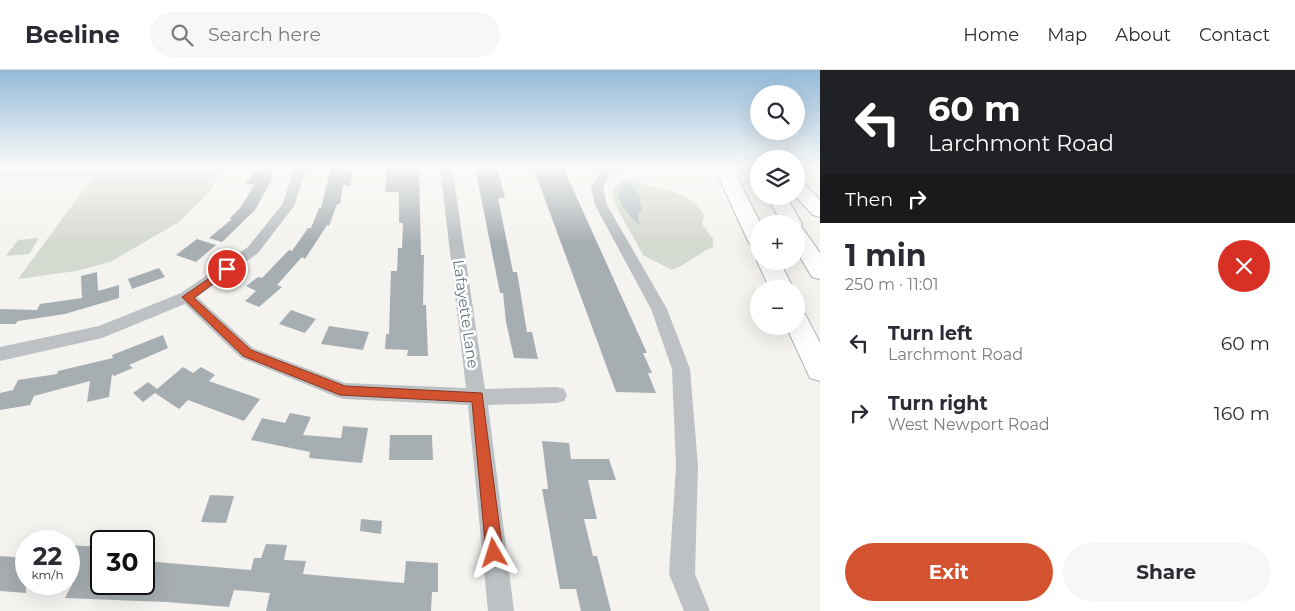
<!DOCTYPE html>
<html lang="en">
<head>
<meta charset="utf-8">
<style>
  :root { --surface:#fff; --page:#f7f7f7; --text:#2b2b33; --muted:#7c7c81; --line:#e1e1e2; --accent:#d35331 }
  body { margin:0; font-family:Montserrat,sans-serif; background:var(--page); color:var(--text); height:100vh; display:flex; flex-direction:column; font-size:19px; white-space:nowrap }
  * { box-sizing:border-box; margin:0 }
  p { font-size:16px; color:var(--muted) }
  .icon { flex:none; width:28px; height:28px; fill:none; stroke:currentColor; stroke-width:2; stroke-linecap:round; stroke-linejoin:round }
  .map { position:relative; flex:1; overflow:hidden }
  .side { display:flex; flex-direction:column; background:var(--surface); width:475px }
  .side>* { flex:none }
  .hud { background:#202124; color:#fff; overflow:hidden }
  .tools { position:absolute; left:750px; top:15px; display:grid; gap:10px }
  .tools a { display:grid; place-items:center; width:55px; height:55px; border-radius:50%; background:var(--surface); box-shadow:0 5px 20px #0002; font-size:25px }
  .speed { position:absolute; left:15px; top:460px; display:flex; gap:10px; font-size:25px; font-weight:700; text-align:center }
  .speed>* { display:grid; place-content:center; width:65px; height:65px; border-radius:50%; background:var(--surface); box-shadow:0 5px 20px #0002; line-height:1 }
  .speed small { font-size:12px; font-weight:400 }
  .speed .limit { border:2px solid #111; border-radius:8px; background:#fff; color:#111 }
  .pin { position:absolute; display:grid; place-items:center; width:42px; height:42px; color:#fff; margin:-21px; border:2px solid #fff; border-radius:50%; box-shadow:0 1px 5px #0007 }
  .me { position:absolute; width:55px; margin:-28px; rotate:354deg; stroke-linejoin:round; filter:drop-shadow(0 0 4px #0008) }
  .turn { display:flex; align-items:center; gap:18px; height:105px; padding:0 25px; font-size:22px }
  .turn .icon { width:65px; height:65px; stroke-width:2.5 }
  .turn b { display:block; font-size:35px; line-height:42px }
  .then { display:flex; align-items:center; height:48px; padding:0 25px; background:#0003; gap:10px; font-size:19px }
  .round { display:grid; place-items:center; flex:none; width:52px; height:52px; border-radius:26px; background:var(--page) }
  .overview { display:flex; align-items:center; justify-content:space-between; height:85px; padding:0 25px }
  h1 { font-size:30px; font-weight:700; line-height:38px }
  .action { display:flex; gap:10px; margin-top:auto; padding:10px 25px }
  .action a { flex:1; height:58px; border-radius:30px; background:var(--accent); color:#fff; font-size:20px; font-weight:700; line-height:58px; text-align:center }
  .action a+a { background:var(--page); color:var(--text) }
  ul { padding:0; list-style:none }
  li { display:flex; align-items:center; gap:15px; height:70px; padding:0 25px }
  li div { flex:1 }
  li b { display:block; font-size:19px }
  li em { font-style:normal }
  header { display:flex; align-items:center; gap:30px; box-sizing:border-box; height:70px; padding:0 25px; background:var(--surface); border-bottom:1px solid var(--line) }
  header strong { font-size:24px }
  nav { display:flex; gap:28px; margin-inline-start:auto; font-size:18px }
  .search { width:350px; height:45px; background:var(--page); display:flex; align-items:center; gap:12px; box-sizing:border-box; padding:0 18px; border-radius:28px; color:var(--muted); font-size:19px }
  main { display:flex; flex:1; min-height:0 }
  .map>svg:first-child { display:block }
  .green { fill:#d5dad1 }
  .water { fill:#b7c2c6 }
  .building { fill:#a7aeb2 }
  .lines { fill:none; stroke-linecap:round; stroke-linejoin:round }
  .highway-casing { stroke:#b0b4b6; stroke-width:2 }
  .minor { fill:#bdc1c4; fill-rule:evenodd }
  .highway { fill:#fff; fill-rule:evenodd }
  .route { fill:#d35331; stroke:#893620 }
  .labels { text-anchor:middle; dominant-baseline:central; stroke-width:5; stroke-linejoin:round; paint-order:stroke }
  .street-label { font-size:15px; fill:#65747e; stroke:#fff }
</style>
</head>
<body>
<header>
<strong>Beeline</strong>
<div class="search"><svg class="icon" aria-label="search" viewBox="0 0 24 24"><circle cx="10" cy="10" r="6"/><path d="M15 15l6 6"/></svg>Search here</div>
<nav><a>Home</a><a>Map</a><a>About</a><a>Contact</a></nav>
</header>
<main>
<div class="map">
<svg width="820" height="541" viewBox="0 0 820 541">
  <rect width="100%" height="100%" fill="#f4f3f0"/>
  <g class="green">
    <path d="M0,97H224L211,120L179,152L110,192L76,201L18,209L93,107H0Z"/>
    <path d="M627,108C638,109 640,113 648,115C671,122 691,123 704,145L702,154L713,169V177C697,184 688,194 672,200L643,185L616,136L612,122L617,114Z"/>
    <path d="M39,168L29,184L6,186L18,170Z"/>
  </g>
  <path class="water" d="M630,111L640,126V134L643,140L637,144L640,155C628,146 605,120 630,111Z"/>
  <g class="building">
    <path d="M261,97H275L270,107H273L255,140L222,172L209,168L232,149H229L241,137L255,114H246L253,102H258Z"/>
    <path d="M331,97H345L344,102H353L350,116L343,115L340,134H337L329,156L327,155L305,189L302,187L277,215L282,217L259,237L245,231L256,221L246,216L258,207L262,208L289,180L292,181L308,158H311L319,138H321Z"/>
    <path d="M399,97H419L421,185H424L423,235H426L428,286H407L408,280L385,279L386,264H389L391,201H397L398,178H402L403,153H399V122H385L387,99H399Z"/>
    <path d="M475,97H497L505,128H498L513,202H517L527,262H532L538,289L514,288L506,252L503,223H500Z"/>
    <path d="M533,97H563L647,283H643L652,303H648L656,323L616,322Z"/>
    <path d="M197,169L216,175L196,192L176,185Z"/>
    <path d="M159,198L165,207L132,219L128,209Z"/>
    <path d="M97,202L98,221L119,215V228L65,244L18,251L15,254H0V239L37,240L40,234L82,228L81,206Z"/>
    <path d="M291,240L316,249L305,263L279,254Z"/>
    <path d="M329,256L369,262L363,280L321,274Z"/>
    <path d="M163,265L168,278L129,295L133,298L114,306L112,304L109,327L87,332L90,311L34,326L30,335L0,340V323L13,320L18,310L57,304L58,301L113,288L112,285Z"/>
    <path d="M183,297L193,303L201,297L215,305L209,311L260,329L244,351L188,330L179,339L155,323L143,332L133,323L148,312L157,319Z"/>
    <path d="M290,343L311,347L303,365L341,368L343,356L368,358L362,393L309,388L310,382L251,370L262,348L285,353Z"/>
    <path d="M390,365H432L433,390H389Z"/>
    <path d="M542,371L569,373L571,389H609L616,410H588L597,449H584L593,486H597L611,541H581L576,519H560L542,419H548Z"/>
    <path d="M210,425L234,426L226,453L201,452Z"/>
    <path d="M361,449L382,451L381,464L360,461Z"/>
    <path d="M266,474L287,475L284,490L306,491L303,504L404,513L406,491L438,493V522H432L431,541H266L270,523L234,520L229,537L166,532L65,528L77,505L69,504V475L101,477V514H144V491L251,500L254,488H261Z"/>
    <path d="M0,486L26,488V523L0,521Z"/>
  </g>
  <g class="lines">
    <g class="highway-casing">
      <g id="highway">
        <path d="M714,97H732L761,154H759V177L752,176L748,171Z"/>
        <path d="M796,112L803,113L820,130V147L813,145L795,126Z"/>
        <path d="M767,126H786L802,154L801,156L820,183V209L812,207L796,180V154H782Z"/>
        <path d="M759,188V191H779L794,219H770L757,191Z"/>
        <path d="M796,241L805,244L820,273V311L810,308L786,256H796Z"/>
      </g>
    </g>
    <g class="minor">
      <path d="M295,97H307L294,136L258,183L197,227L253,278L345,313L466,318L440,97H452L485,319L557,317L564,319L567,325L564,331L557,333L488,335L514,541H488L468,335L344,329L337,327L241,288L185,234L102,268L0,291V277L99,256L181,223L248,177L282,135Z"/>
      <path d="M595,97H630L619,103L611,104L603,118L607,135L667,239L690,299L698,396L695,504L710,541H684L669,504L676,396L672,299L651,239L595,135L591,118L601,101Z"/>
    </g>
    <use href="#highway" class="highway"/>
  </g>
  <linearGradient id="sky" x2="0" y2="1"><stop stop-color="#94bada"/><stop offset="0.56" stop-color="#fafaf8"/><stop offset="1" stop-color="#fafaf8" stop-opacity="0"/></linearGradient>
  <rect width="820" height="173" fill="url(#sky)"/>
  <path class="route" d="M227,196L232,199L230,201L194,228L251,280L345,316L482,323L503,483L500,488L494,491L489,488L486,483L472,332L340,325L243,286L182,227Z"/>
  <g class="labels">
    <g class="street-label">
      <text transform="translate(466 244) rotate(82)">Lafayette Lane</text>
    </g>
  </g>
</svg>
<div class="tools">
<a><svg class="icon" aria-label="search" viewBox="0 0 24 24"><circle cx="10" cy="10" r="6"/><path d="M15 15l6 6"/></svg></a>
<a><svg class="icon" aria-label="layers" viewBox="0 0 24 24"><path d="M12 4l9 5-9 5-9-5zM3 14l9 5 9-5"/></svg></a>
<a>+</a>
<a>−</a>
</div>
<div class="speed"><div>22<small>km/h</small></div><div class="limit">30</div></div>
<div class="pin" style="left:227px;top:199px;background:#d93025"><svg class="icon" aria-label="arrive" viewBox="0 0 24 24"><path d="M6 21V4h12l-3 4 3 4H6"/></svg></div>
<svg class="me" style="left:494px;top:483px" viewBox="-20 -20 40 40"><path d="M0-17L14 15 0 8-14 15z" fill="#d35331" stroke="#fff" stroke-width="4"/></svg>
</div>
<section class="side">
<div class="hud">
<div class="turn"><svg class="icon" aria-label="left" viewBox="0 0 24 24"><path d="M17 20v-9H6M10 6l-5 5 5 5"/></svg><div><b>60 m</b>Larchmont Road</div></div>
<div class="then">Then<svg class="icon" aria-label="right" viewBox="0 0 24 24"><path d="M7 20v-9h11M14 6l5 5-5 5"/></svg></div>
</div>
<div class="overview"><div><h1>1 min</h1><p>250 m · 11:01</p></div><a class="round" style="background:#d93025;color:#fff"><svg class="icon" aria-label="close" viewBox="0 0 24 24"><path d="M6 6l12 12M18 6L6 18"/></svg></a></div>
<ul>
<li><svg class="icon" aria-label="left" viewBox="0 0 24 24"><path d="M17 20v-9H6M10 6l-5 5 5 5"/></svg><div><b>Turn left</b><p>Larchmont Road</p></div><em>60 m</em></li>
<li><svg class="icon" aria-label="right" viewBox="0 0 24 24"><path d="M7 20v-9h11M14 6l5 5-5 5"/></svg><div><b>Turn right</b><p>West Newport Road</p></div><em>160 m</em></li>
</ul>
<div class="action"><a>Exit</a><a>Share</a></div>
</section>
</main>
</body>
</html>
